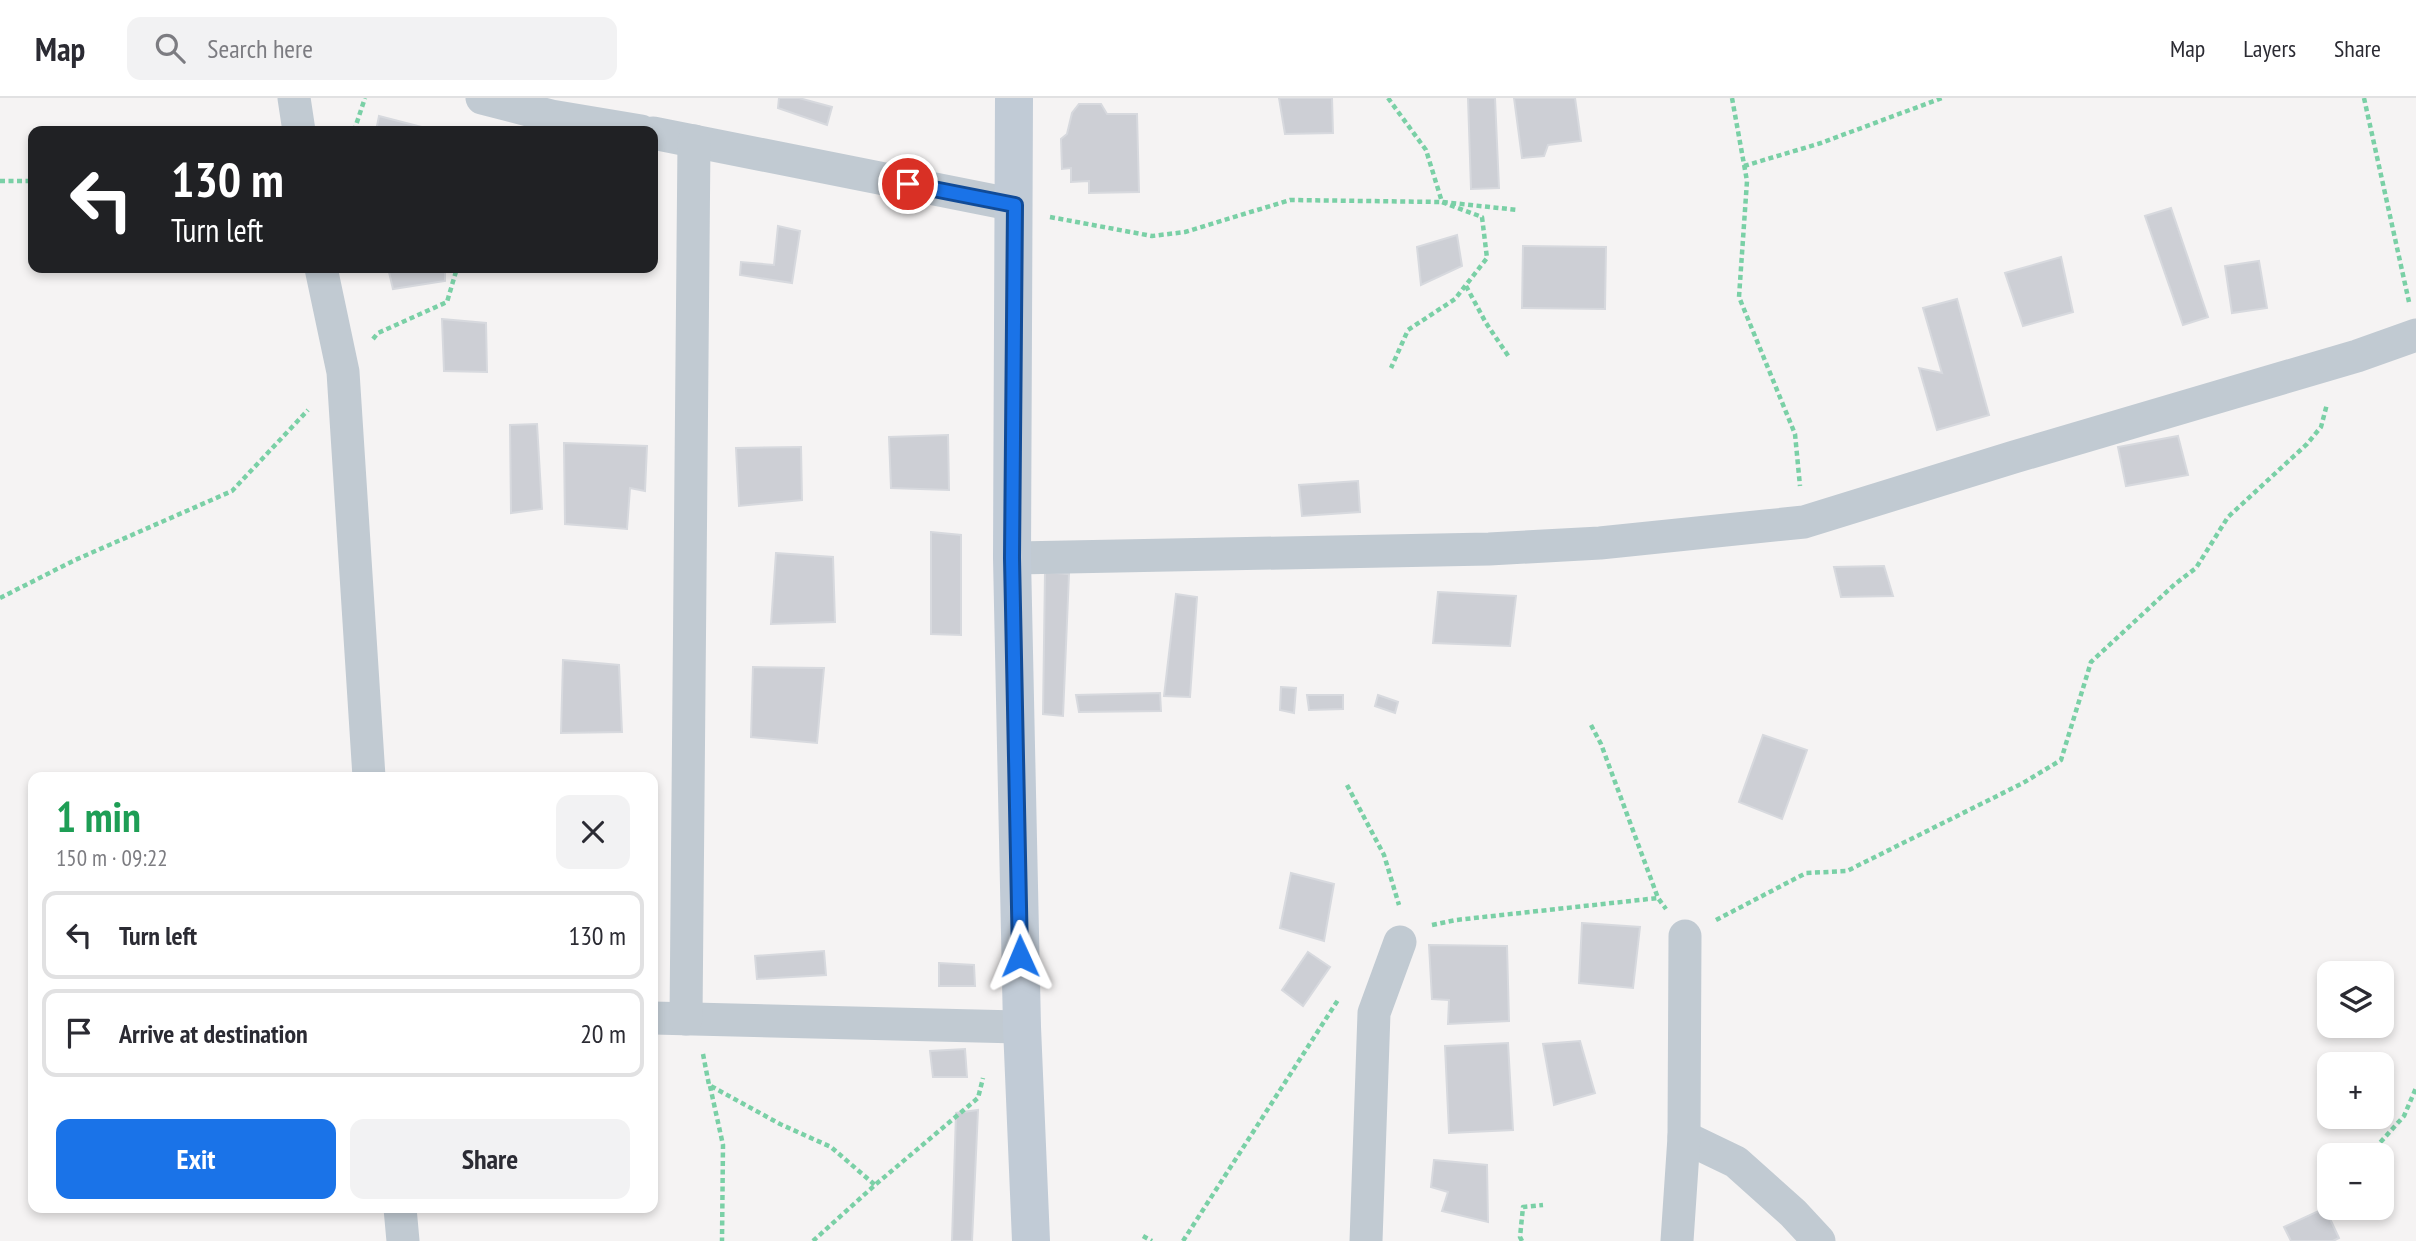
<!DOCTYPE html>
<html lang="en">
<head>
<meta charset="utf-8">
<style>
  :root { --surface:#fff; --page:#f2f2f3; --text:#2b2b33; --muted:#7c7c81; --line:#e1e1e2; --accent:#1a73e8 }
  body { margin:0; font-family:"PT Sans Narrow",sans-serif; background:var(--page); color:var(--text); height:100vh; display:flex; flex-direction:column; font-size:26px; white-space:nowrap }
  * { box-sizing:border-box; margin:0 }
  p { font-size:23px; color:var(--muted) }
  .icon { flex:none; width:38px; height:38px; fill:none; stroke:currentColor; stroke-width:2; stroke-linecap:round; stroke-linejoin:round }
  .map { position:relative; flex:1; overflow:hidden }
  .drawer { position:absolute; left:28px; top:674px; width:630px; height:441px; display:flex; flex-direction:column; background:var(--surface); border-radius:14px; box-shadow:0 4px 10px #0003 }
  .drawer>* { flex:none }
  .banner { position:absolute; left:28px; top:28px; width:630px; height:147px; border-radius:14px; box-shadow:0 4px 10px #0003; background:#202124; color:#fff; overflow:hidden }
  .buttons { position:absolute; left:2317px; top:863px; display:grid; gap:14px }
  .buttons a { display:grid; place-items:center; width:77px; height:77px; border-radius:14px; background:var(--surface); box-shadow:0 4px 10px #0003; font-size:35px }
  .pin { position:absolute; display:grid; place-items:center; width:60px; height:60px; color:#fff; margin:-30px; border:4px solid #fff; border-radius:50%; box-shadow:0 2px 7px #0007 }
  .me { position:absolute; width:77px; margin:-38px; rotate:359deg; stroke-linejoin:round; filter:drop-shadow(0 0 5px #0008) }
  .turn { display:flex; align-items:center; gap:24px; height:147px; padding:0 28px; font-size:32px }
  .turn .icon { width:91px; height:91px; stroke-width:2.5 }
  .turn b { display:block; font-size:49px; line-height:60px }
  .round { display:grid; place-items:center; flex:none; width:74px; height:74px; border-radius:14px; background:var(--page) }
  .summary { display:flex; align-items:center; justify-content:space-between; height:119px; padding:0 28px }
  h1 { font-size:42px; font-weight:600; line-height:52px; color:#1e9e55 }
  .button { display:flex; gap:14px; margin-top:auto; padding:14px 28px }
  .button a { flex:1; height:80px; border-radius:14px; background:var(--accent); color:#fff; font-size:28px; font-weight:600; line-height:80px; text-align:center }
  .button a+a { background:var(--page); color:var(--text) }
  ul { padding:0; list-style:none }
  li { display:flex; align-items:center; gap:21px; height:88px; margin:0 14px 10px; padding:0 14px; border:4px solid var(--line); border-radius:14px }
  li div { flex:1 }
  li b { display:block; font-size:26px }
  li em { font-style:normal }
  header { display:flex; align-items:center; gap:42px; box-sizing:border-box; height:98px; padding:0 35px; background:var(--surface); border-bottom:2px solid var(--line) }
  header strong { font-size:33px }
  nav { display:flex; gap:38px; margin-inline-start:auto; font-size:24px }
  .search { width:490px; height:63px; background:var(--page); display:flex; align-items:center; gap:18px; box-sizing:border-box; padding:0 24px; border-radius:14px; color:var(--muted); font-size:26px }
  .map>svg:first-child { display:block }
  .building { fill:#cdcfd5; stroke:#d7d9de; stroke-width:2 }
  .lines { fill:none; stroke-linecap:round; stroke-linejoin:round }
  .path { stroke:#7ad0a6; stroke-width:4.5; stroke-dasharray:5 3.5; stroke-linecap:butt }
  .street { stroke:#c1cad2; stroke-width:33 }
  .secondary { stroke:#c1cbd6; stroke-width:38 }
  .route-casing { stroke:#114b97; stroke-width:18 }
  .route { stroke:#1a73e8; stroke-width:12 }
</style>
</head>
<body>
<header>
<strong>Map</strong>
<div class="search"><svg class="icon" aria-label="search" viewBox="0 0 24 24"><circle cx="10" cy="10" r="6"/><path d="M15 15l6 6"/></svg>Search here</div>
<nav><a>Map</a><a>Layers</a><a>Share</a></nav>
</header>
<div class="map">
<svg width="2416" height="1143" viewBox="0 0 2416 1143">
  <rect width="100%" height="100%" fill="#f5f3f3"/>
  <g class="building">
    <path d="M779,0H799L832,9L827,27L778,10Z"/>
    <path d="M1279,0H1332L1333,35L1285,36Z"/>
    <path d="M1468,0H1495L1499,90L1471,91Z"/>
    <path d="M1514,0H1575L1581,43L1548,47L1544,58L1522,60Z"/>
    <path d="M1079,6H1101L1107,16H1137L1139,94L1089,95V83L1071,84V70L1062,71L1061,41L1067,36L1072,15Z"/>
    <path d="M379,18L437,33H376Z"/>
    <path d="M2171,110L2208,219L2183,227L2145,118Z"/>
    <path d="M778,128L800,133L792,185L740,177L741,164L774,167Z"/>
    <path d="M1457,137L1462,168L1421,187L1417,149Z"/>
    <path d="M1523,148L1606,149L1605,211L1522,210Z"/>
    <path d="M2061,159L2073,214L2023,228L2005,175Z"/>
    <path d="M2259,163L2267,210L2232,215L2225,168Z"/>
    <path d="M388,170H445V183L393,191Z"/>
    <path d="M1957,201L1989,317L1937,332L1919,270L1942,275L1923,210Z"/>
    <path d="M442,221L486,225L487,274L444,273Z"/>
    <path d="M537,326L542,411L511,415L510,327Z"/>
    <path d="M948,337L949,392L891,390L889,339Z"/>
    <path d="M2178,338L2188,377L2126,388L2118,349Z"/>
    <path d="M564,345L647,348L645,393L630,390L627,431L565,426Z"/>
    <path d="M801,349L802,402L739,408L736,350Z"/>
    <path d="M1358,383L1360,414L1302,418L1299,387Z"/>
    <path d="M931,434L961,437V537L931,536Z"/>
    <path d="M776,455L833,459L835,524L771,526Z"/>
    <path d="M1884,468L1893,498L1841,499L1834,469Z"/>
    <path d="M1045,474L1069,476L1063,618L1043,616Z"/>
    <path d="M1438,494L1516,498L1510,548L1433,545Z"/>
    <path d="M1176,496L1197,499L1190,599L1164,598Z"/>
    <path d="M563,562L619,567L622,634L561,635Z"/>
    <path d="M753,569L824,570L817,645L751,639Z"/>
    <path d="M1281,589L1296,590L1294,615L1280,612Z"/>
    <path d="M1160,595L1161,613L1079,614L1076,597Z"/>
    <path d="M1307,597H1343V611L1309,612Z"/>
    <path d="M1378,597L1398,604L1395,615L1375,608Z"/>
    <path d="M1763,637L1807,652L1782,721L1739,704Z"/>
    <path d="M1291,775L1334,786L1324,843L1280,830Z"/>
    <path d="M1582,825L1640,829L1633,890L1579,885Z"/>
    <path d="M1429,847L1507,848L1509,923L1448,926L1449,902L1432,901Z"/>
    <path d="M824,853L826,877L757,881L755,858Z"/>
    <path d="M1308,854L1330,869L1303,908L1282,892Z"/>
    <path d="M939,865L974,867L975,888H939Z"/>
    <path d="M1580,943L1595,995L1554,1007L1543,946Z"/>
    <path d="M1508,945L1513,1032L1449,1035L1445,948Z"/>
    <path d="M965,951L967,979H933L930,953Z"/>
    <path d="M978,1012L972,1143H952L956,1015Z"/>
    <path d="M1434,1062L1487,1067L1488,1124L1442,1113L1448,1094L1431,1089Z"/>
    <path d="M2325,1110L2339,1140L2333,1143H2291L2284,1129Z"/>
  </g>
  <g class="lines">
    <g class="path">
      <path d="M1388,0L1426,52L1442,104L1482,119L1487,160L1455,201L1408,232L1391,270"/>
      <path d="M1732,0L1747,83L1739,199L1795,336L1800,388"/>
      <path d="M2364,0L2409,204"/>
      <path d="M354,33L365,0"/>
      <path d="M1744,68L1821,45L1942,0"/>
      <path d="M0,83H33"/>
      <path d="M1050,119L1152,138L1185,134L1290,102L1442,104L1518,112"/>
      <path d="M1466,188L1486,225L1509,259"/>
      <path d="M373,241L378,235L447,204L457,170"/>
      <path d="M0,500L75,462L232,393L308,312"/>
      <path d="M1591,627L1601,646L1658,800L1666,811"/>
      <path d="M1347,687L1384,757L1399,807"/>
      <path d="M1716,822L1806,775L1847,773L2023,685L2061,662L2091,564L2175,486L2196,470L2228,419L2307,346L2321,329L2327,306"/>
      <path d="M1432,827L1456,822L1658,800"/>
      <path d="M703,956L709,987L780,1026L831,1049L875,1087"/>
      <path d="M710,988L723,1047L722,1143"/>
      <path d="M2369,1057L2404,1018L2416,990"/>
      <path d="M1143,1138L1152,1143"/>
      <path d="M813,1143L875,1087L978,1000L983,980"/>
      <path d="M1183,1143L1338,902"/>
      <path d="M1522,1143L1520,1139L1523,1109L1543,1107"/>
    </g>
    <g class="street">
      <path d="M294,0L299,33"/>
      <path d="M482,0L551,18L641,33"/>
      <path d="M653,35L1015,107"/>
      <path d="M321,170L343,274L369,679"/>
      <path d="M1012,460L1489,451L1600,445L1804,424L2014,359L2357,258L2416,237"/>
      <path d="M653,920L1022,929"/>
      <path d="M686,921L694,43"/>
      <path d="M1684,1039L1736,1064L1793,1115L1819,1143"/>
      <path d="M400,1110L403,1143"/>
      <path d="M1366,1143L1374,915L1400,844"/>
      <path d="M1677,1143L1684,1039L1685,838"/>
    </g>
    <path class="secondary" d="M1014,0L1012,460L1022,929L1031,1143"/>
  </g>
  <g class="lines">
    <g class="route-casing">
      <path id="route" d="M908,86L1015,107L1012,460L1020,858"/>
    </g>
    <use href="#route" class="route"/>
  </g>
</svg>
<div class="buttons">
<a><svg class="icon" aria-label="layers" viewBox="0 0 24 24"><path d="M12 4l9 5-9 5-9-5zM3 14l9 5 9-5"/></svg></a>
<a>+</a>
<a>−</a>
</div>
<div class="pin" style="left:908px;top:86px;background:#d93025"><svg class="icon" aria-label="arrive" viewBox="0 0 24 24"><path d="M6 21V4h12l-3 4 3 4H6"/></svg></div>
<svg class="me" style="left:1020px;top:858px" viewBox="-20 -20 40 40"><path d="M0-17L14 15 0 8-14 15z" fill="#1a73e8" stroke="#fff" stroke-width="4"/></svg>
<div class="banner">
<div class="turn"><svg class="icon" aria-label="left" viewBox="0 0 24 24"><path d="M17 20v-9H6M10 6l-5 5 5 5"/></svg><div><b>130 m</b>Turn left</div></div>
</div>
<section class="drawer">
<div class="summary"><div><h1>1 min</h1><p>150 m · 09:22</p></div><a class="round"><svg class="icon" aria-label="close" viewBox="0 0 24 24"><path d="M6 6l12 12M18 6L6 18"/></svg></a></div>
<ul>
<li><svg class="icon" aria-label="left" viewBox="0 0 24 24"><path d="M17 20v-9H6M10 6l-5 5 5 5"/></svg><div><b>Turn left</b></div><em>130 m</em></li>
<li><svg class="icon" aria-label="arrive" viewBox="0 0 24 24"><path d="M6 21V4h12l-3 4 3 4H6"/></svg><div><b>Arrive at destination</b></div><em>20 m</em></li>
</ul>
<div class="button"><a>Exit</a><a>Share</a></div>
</section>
</div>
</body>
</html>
